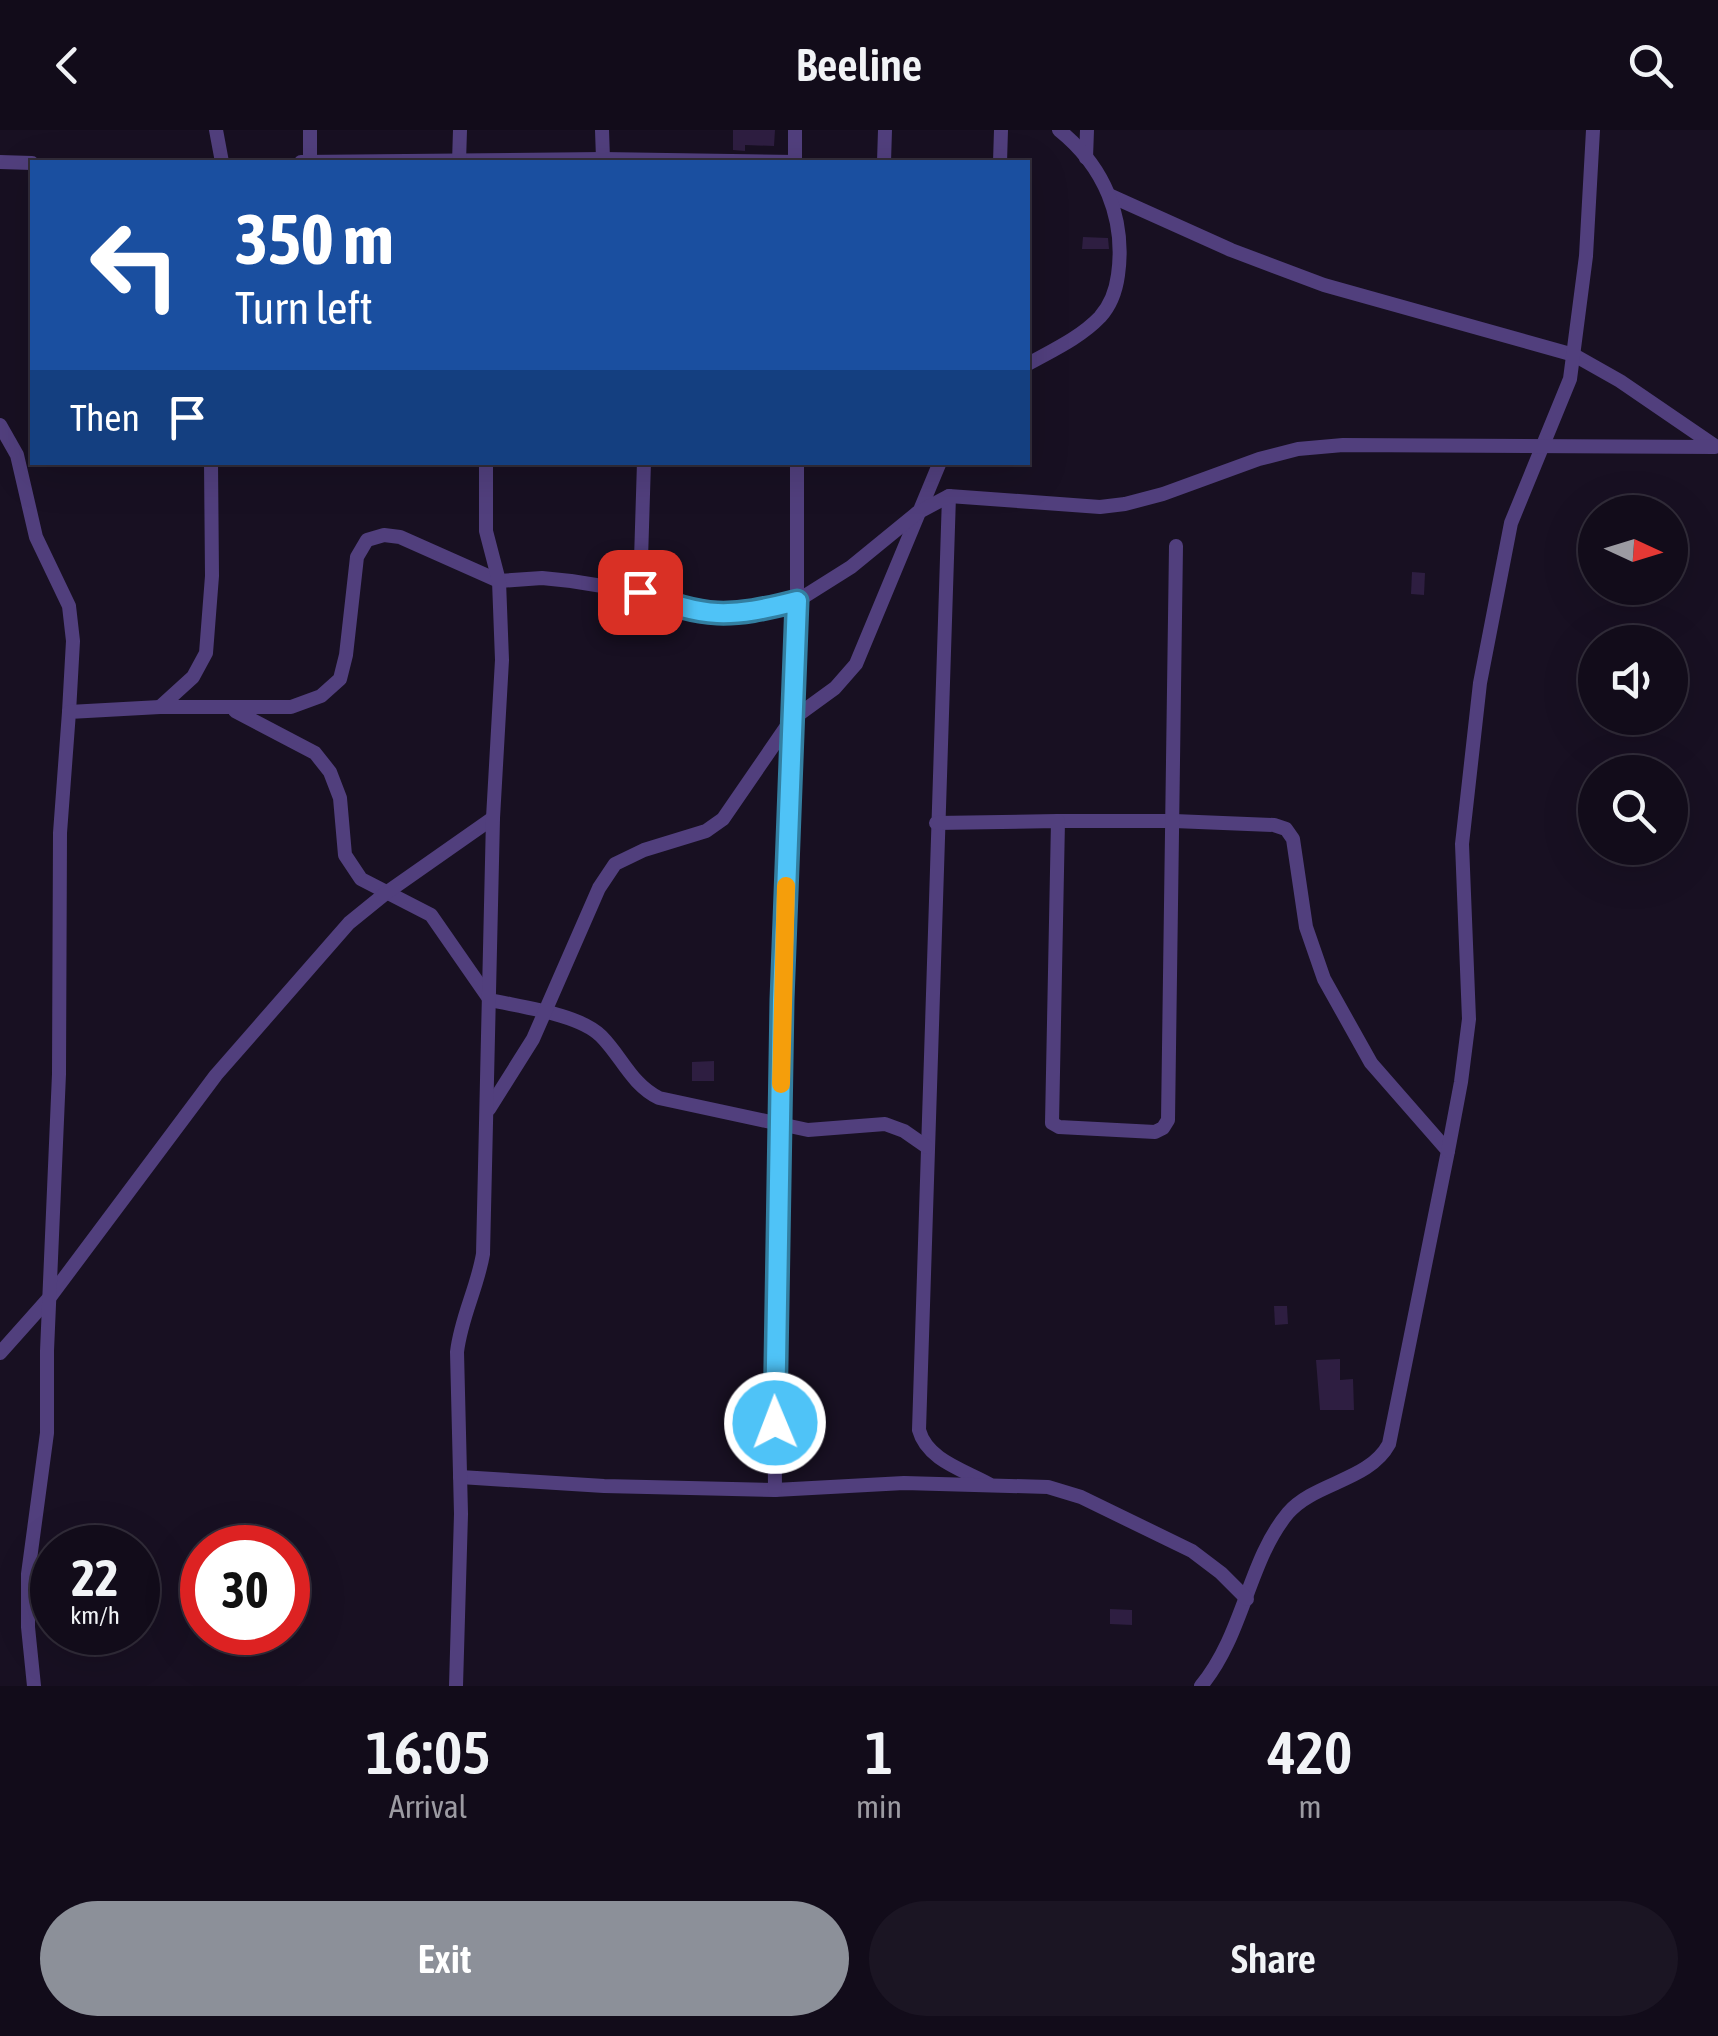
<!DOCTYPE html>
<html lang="en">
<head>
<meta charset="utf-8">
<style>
  :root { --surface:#120c1a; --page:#1b1523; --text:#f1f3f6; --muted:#9c9ba2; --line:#312c39; --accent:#8c9099 }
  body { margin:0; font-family:"Asap Condensed",sans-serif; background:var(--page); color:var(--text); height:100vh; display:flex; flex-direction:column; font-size:38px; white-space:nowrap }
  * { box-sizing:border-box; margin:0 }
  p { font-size:32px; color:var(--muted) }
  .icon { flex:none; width:55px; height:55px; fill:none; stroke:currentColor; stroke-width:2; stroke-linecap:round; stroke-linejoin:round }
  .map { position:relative; height:1556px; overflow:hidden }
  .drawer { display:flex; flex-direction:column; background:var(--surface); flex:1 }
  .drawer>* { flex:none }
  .banner { position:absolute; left:30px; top:30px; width:1000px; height:305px; border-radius:0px; box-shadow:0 10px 40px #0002,0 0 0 2px var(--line); background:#1a4fa0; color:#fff; overflow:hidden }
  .needle { width:65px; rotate:94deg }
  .controls { position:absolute; left:1578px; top:365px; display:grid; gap:20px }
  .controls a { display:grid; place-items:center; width:110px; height:110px; border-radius:50%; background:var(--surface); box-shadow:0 10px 40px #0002,0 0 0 2px var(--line); font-size:50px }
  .speed { position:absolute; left:30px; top:1395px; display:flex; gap:20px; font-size:50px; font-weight:700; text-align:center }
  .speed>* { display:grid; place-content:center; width:130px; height:130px; border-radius:50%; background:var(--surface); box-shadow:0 10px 40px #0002,0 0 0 2px var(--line); line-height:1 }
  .speed small { font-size:25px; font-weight:400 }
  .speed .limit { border:15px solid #d22; background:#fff; color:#111 }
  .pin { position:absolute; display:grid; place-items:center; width:85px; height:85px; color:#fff; margin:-42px; border-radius:20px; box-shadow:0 5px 15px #0006 }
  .me { position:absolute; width:110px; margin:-55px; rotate:359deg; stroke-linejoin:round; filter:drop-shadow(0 0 8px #0008) }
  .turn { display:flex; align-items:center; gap:35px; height:210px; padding:0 40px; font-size:45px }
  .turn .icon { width:130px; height:130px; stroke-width:2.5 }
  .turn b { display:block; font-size:70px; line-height:85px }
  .then { display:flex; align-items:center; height:95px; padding:0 40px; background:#0003; gap:20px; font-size:38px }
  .eta { display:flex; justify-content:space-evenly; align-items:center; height:170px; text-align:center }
  .eta b { font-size:60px; font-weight:600; line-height:70px }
  .cta { display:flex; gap:20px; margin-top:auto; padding:20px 40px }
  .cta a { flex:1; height:115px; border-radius:60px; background:var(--accent); color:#fff; font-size:40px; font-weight:600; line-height:115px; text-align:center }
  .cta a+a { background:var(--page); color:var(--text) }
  header { display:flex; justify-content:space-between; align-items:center; height:130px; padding:0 40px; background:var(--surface); font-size:45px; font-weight:600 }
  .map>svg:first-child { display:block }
  .building { fill:#2e1e41 }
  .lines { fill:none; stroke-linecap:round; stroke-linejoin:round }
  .minor { stroke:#513f7d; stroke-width:14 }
  .route-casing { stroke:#337fa1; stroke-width:25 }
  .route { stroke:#4fc3f7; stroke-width:18 }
  .slow { stroke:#f59e0b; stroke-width:18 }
</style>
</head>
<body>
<header><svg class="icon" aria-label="back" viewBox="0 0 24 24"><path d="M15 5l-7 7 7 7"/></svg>Beeline<svg class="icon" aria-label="search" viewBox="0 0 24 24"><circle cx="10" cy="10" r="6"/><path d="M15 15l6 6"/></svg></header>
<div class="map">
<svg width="1718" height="1556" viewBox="0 0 1718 1556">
  <rect width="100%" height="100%" fill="#181022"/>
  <g class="building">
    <path d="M733,0H775L774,16L745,15V21L733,20Z"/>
    <path d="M1083,107L1108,108L1109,119H1082Z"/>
    <path d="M1412,442L1425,443L1424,465L1411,464Z"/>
    <path d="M714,931V951H692V932Z"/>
    <path d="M1274,1176H1287L1288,1194L1275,1195Z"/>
    <path d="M1340,1229V1250L1353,1249L1354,1280H1320L1316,1230Z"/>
    <path d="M1110,1479L1132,1480V1495L1110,1494Z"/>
  </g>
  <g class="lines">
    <g class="minor">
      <path d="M216,0L222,32"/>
      <path d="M602,0L603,29"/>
      <path d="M1086,28L1087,0"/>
      <path d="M0,32L32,33"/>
      <path d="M301,32L603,29L795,32"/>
      <path d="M310,32V0"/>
      <path d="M459,32L460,0"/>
      <path d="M795,32V0"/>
      <path d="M884,32L885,0"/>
      <path d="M1000,32L1001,0"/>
      <path d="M1111,66L1231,120L1324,155L1574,225L1620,251L1715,316"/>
      <path d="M1028,234C1051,221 1080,208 1100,187C1110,176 1116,160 1118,145C1126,88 1104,36 1059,0"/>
      <path d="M0,295L17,325L36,407L69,476L73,511L69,582"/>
      <path d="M949,366L919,1300C927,1330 964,1340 989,1354"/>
      <path d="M640,462L644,332"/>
      <path d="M160,577L193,547L206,523L212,446L211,332"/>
      <path d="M235,581L315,623L330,642L340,668L345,725L361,749L431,785L490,870C521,877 579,884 601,906C622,927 631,954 659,968L808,1000L885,994L904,1001L927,1017"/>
      <path d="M1058,691H1174L1274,695L1286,699L1293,709L1306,797L1324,849L1371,933L1448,1021L1389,1314C1369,1351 1315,1352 1288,1383C1248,1431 1244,1504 1201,1556"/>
      <path d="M936,693L1058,691L1052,993L1059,997L1155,1002L1163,998L1168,990L1176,416"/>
      <path d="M489,979L533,909L599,758L615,734L644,720L706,701L723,689L791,590L835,558L856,534L940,332"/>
      <path d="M1448,1021L1461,952L1469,889L1462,714L1480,553L1511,393L1570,249L1586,126L1593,0"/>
      <path d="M0,1223L50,1167L216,945L349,793L386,763L493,688"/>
      <path d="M460,1347L604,1356L775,1360L904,1353L1048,1357L1081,1367L1192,1421L1221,1443L1247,1469"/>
      <path d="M775,1360L774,1227L787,698L797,471V332"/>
      <path d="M34,1556L28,1497V1444L47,1303V1221L59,944L60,703L69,582L160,577H291L321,566L340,549L346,525L357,427L367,410L384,405L400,407L499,451L542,448L571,451L640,462L699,483L730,485L797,471L851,437L917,383L949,366L1100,377L1125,374L1163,364L1259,329L1298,319L1343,315L1715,317"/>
      <path d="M456,1556L461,1384L457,1222C461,1187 477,1159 483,1124L493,688L502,530L499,451L486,401V332"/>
    </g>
  </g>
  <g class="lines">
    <g class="route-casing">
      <path id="route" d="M640,462C704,489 730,488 797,471L782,870L775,1293"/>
    </g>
    <use href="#route" class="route"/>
    <path class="slow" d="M781,954L786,756"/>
  </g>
</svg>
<div class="controls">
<a><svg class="needle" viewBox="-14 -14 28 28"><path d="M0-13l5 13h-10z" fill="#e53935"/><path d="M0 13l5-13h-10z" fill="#9c9ba2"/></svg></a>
<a><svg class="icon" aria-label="sound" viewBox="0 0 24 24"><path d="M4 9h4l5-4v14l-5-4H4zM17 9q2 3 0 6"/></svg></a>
<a><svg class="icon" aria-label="search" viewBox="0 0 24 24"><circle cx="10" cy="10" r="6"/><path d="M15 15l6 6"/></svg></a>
</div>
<div class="speed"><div>22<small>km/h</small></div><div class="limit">30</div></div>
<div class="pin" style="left:640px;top:462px;background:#d93025"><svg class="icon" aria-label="arrive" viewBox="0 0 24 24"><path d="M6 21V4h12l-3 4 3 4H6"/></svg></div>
<svg class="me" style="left:775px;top:1293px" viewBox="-20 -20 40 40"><circle r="17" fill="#4fc3f7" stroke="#fff" stroke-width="3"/><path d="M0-11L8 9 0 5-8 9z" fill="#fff"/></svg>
<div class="banner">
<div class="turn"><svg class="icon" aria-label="left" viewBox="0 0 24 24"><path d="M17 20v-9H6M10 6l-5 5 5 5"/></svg><div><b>350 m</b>Turn left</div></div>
<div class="then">Then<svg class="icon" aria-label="arrive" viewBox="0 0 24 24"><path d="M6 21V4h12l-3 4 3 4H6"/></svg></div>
</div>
</div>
<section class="drawer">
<div class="eta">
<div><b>16:05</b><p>Arrival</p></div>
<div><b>1</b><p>min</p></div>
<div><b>420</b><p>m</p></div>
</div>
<div class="cta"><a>Exit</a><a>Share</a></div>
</section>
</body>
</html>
